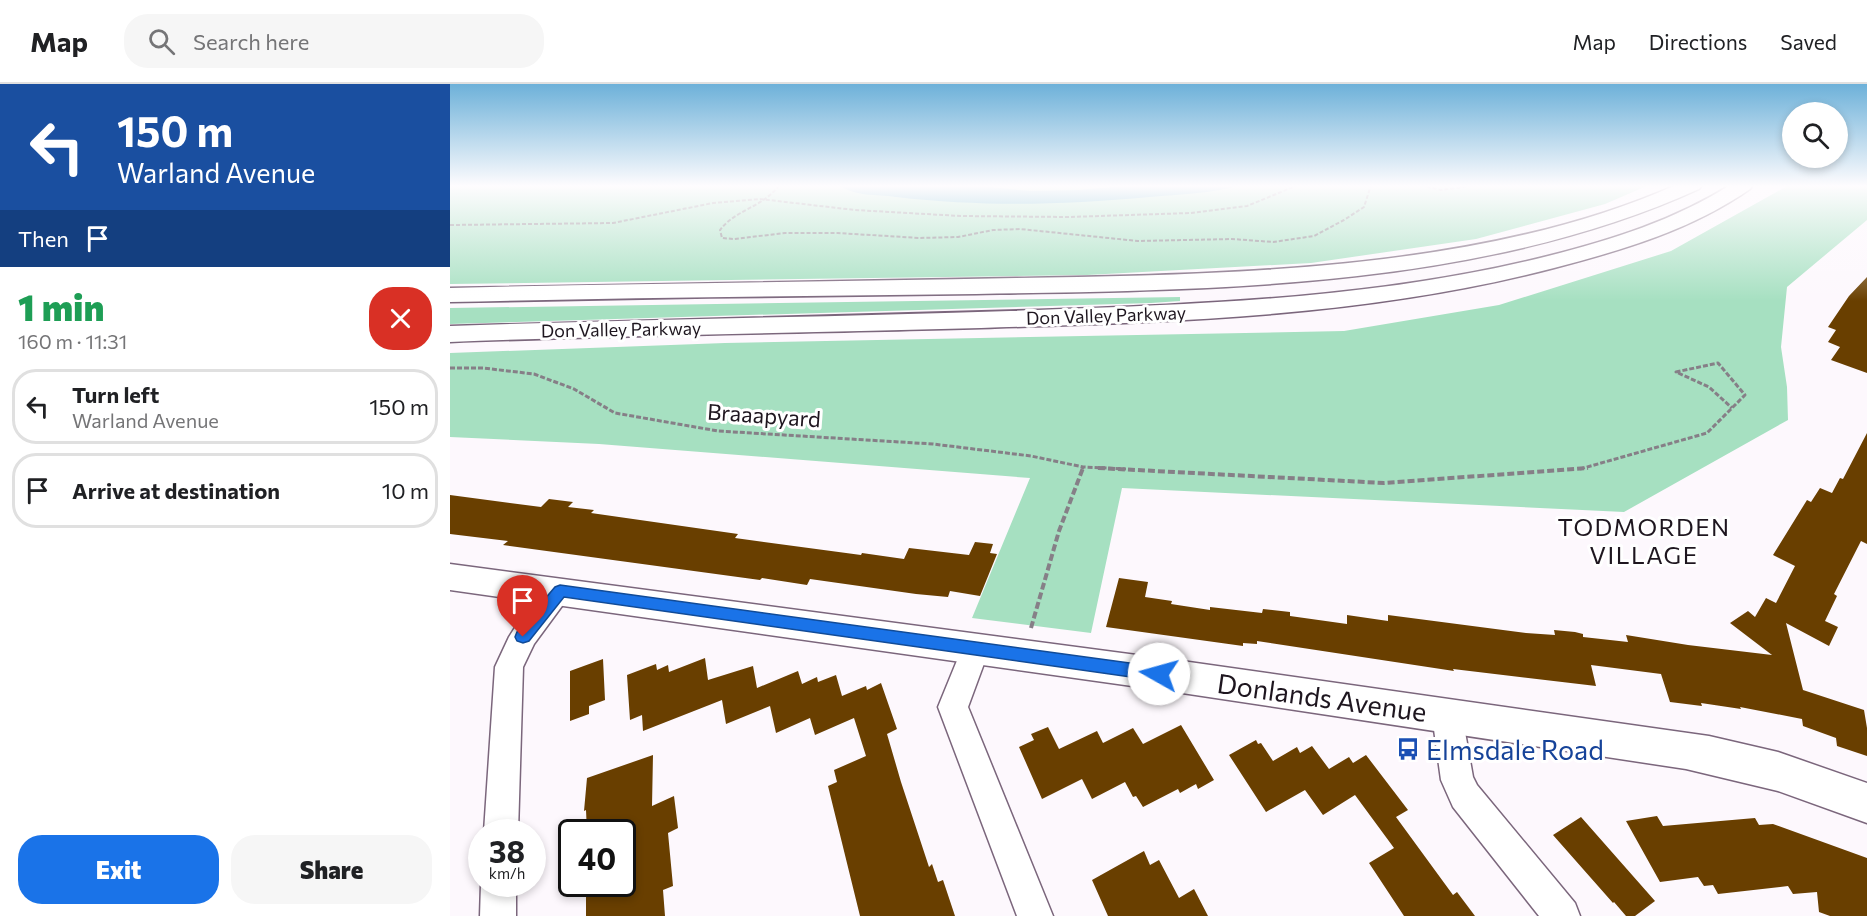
<!DOCTYPE html>
<html lang="en">
<head>
<meta charset="utf-8">
<style>
  :root { --surface:#fff; --page:#f6f6f6; --text:#202124; --muted:#757577; --line:#e0e0e0; --accent:#1a73e8 }
  body { margin:0; font-family:Commissioner,sans-serif; background:var(--page); color:var(--text); height:100vh; display:flex; flex-direction:column; font-size:22px; white-space:nowrap }
  * { box-sizing:border-box; margin:0 }
  p { font-size:20px; color:var(--muted) }
  .icon { flex:none; width:33px; height:33px; fill:none; stroke:currentColor; stroke-width:2; stroke-linecap:round; stroke-linejoin:round }
  .map { position:relative; flex:1; overflow:hidden }
  .panel { display:flex; flex-direction:column; background:var(--surface); width:450px }
  .panel>* { flex:none }
  .banner { background:#1a4fa0; color:#fff; overflow:hidden }
  .controls { position:absolute; left:1332px; top:18px; display:grid; gap:12px }
  .controls a { display:grid; place-items:center; width:66px; height:66px; border-radius:50%; background:var(--surface); box-shadow:0 3px 9px #0003; font-size:30px }
  .speed { position:absolute; left:18px; top:735px; display:flex; gap:12px; font-size:30px; font-weight:700; text-align:center }
  .speed>* { display:grid; place-content:center; width:78px; height:78px; border-radius:50%; background:var(--surface); box-shadow:0 3px 9px #0003; line-height:1 }
  .speed small { font-size:15px; font-weight:400 }
  .speed .limit { border:3px solid #111; border-radius:9px; background:#fff; color:#111 }
  .pin { position:absolute; display:grid; place-items:center; width:51px; height:51px; color:#fff; margin:-62px -26px; border-radius:50% 50% 50% 0; rotate:-45deg; box-shadow:0 0 6px #0007 }
  .pin .icon { rotate:45deg }
  .me { position:absolute; width:66px; margin:-33px; rotate:277deg; stroke-linejoin:round; filter:drop-shadow(0 0 4px #0008) }
  .turn { display:flex; align-items:center; gap:21px; height:126px; padding:0 18px; font-size:27px }
  .turn .icon { width:78px; height:78px; stroke-width:2.5 }
  .turn b { display:block; font-size:42px; line-height:51px }
  .then { display:flex; align-items:center; height:57px; padding:0 18px; background:#0003; gap:12px; font-size:22px }
  .round { display:grid; place-items:center; flex:none; width:63px; height:63px; border-radius:24px; background:var(--page) }
  .headline { display:flex; align-items:center; justify-content:space-between; height:102px; padding:0 18px }
  h1 { font-size:36px; font-weight:800; line-height:45px; color:#1e9e55 }
  .cta { display:flex; gap:12px; margin-top:auto; padding:12px 18px }
  .cta a { flex:1; height:69px; border-radius:24px; background:var(--accent); color:#fff; font-size:24px; font-weight:800; line-height:69px; text-align:center }
  .cta a+a { background:var(--page); color:var(--text) }
  ul { padding:0; list-style:none }
  li { display:flex; align-items:center; gap:18px; height:75px; margin:0 12px 9px; padding:0 6px; border:3px solid var(--line); border-radius:24px }
  li div { flex:1 }
  li b { display:block; font-size:22px }
  li em { font-style:normal }
  header { display:flex; align-items:center; gap:36px; box-sizing:border-box; height:84px; padding:0 30px; background:var(--surface); border-bottom:2px solid var(--line) }
  header strong { font-size:28px }
  nav { display:flex; gap:33px; margin-inline-start:auto; font-size:21px }
  .search { width:420px; height:54px; background:var(--page); display:flex; align-items:center; gap:15px; box-sizing:border-box; padding:0 21px; border-radius:24px; color:var(--muted); font-size:22px }
  main { display:flex; flex:1; min-height:0 }
  .map>svg:first-child { display:block }
  .green { fill:#a6e0c1 }
  .water { fill:#55adc3 }
  .building { fill:#693f00 }
  .lines { fill:none; stroke-linecap:round; stroke-linejoin:round }
  .minor-casing { stroke:#7b667c; stroke-width:3 }
  .tertiary-casing { stroke:#7b667c; stroke-width:3 }
  .motorway-casing { stroke:#7b667c; stroke-width:3 }
  .path-far2 { stroke:#867f87; stroke-width:2; stroke-dasharray:4 2; stroke-linecap:butt }
  .path-far1 { stroke:#867f87; stroke-width:3; stroke-dasharray:5 2; stroke-linecap:butt }
  .path { stroke:#867f87; stroke-width:4; stroke-dasharray:7 3; stroke-linecap:butt }
  .minor { fill:#fff; fill-rule:evenodd }
  .tertiary { fill:#fff; fill-rule:evenodd }
  .motorway { fill:#fff; fill-rule:evenodd }
  .route { fill:#1a73e8; stroke:#114b97; stroke-width:1.5 }
  .labels { text-anchor:middle; dominant-baseline:central; stroke-width:6; stroke-linejoin:round; paint-order:stroke }
  .far-street-label { font-size:18px; fill:#1e161f; stroke:#fff }
  .street-label { font-size:22px; fill:#1e161f; stroke:#fff }
  .neighbourhood-label { font-size:24px; letter-spacing:1.5px; fill:#1e161f; stroke:#fff }
  .near-street-label { font-size:27px; fill:#1e161f; stroke:#fff }
  .near-transit-label { font-size:27px; fill:#164399; stroke:#fff; text-anchor:start }
</style>
</head>
<body>
<header>
<strong>Map</strong>
<div class="search"><svg class="icon" aria-label="search" viewBox="0 0 24 24"><circle cx="10" cy="10" r="6"/><path d="M15 15l6 6"/></svg>Search here</div>
<nav><a>Map</a><a>Directions</a><a>Saved</a></nav>
</header>
<main>
<section class="panel">
<div class="banner">
<div class="turn"><svg class="icon" aria-label="left" viewBox="0 0 24 24"><path d="M17 20v-9H6M10 6l-5 5 5 5"/></svg><div><b>150 m</b>Warland Avenue</div></div>
<div class="then">Then<svg class="icon" aria-label="arrive" viewBox="0 0 24 24"><path d="M6 21V4h12l-3 4 3 4H6"/></svg></div>
</div>
<div class="headline"><div><h1>1 min</h1><p>160 m · 11:31</p></div><a class="round" style="background:#d93025;color:#fff"><svg class="icon" aria-label="close" viewBox="0 0 24 24"><path d="M6 6l12 12M18 6L6 18"/></svg></a></div>
<ul>
<li><svg class="icon" aria-label="left" viewBox="0 0 24 24"><path d="M17 20v-9H6M10 6l-5 5 5 5"/></svg><div><b>Turn left</b><p>Warland Avenue</p></div><em>150 m</em></li>
<li><svg class="icon" aria-label="arrive" viewBox="0 0 24 24"><path d="M6 21V4h12l-3 4 3 4H6"/></svg><div><b>Arrive at destination</b></div><em>10 m</em></li>
</ul>
<div class="cta"><a>Exit</a><a>Share</a></div>
</section>
<div class="map">
<svg width="1417" height="832" viewBox="0 0 1417 832">
  <rect width="100%" height="100%" fill="#fdf8fd"/>
  <g class="green">
    <path d="M0,101H1199L1155,120L1026,155L861,179L637,191L0,200Z"/>
    <path d="M1339,101H1417V136L1337,203L1331,263L1337,303L1338,336L1174,428L672,404L641,549L522,534L580,394L149,360L0,353V269L275,259L894,247L1049,221L1221,167Z"/>
    <path d="M730,213V217L701,219L0,240V224Z"/>
  </g>
  <path class="water" d="M389,101H513L581,107L628,106L692,101H790C762,110 729,110 700,113C611,121 534,123 446,113C426,110 406,113 389,101Z"/>
  <g class="building">
    <path d="M1417,193V289L1381,276L1390,263L1378,258L1386,246L1378,243L1399,212Z"/>
    <path d="M1417,349V460L1411,457L1384,510L1387,512L1375,537L1388,543L1379,562L1336,539L1353,606L1414,626L1417,644V672L1387,662L1386,654L1353,642L1352,635L1290,623L1291,625L1251,619L1252,622L1220,618L1211,590L1141,581L1146,602L1003,585L1004,587L807,557V560L793,559V562L656,543L669,494L698,498L695,513L722,517L721,520L760,526V523L812,529L813,525L840,528V532L897,540V531L938,537V531L1076,549L1105,551L1104,546L1125,548L1133,550V553L1178,558L1176,551L1238,561L1322,571L1280,539L1298,527L1305,533L1316,514L1326,519L1345,482L1323,471L1357,416L1361,418L1370,404L1382,409L1390,394L1393,395Z"/>
    <path d="M0,411L91,423L99,415L123,418L118,423L144,426L141,429L288,450L285,454L411,471L412,469L454,475L459,464L519,471L525,458L543,460L540,469L547,470L530,512L500,507L498,513L466,510L360,495L357,501L312,494L310,496L53,461L58,457L0,450Z"/>
    <path d="M255,574L258,596L303,582L307,604L348,587L352,600L367,593L368,598L386,591L392,612L416,602L417,606L431,599L447,645L437,650L451,698L479,783L482,780L488,798L493,796L505,832H410L378,702L387,698L384,686L416,672L404,634L365,651L360,634L326,649L320,622L276,640L272,616L193,647L192,631L180,636L177,591L206,580L207,586L218,581L219,588Z"/>
    <path d="M153,575L155,616L139,622V630L120,637V587Z"/>
    <path d="M731,641L764,696L748,705L746,700L730,709L728,705L693,723L686,712L683,713L675,698L642,715L632,695L592,715L569,663L584,656L581,650L598,643L609,665L647,647L653,659L683,644L693,660Z"/>
    <path d="M806,656L808,660L811,659L823,677L847,663L850,669L862,662L879,685L899,673L903,679L916,671L958,726L946,733L1003,811L1007,808L1025,832H954L919,779L944,764L905,711L873,731L855,706L816,728L779,671Z"/>
    <path d="M203,671L202,722L224,712L228,744L218,749L223,802L213,806L215,832H136V800H172V748H137L136,726L134,727L137,694Z"/>
    <path d="M1207,732L1213,742L1305,734L1309,741L1323,740L1417,774V832H1380L1369,828L1367,808L1343,810L1338,802L1268,810L1263,801L1254,802L1248,793L1210,798L1176,737Z"/>
    <path d="M1131,733L1205,817L1185,832H1176L1164,818L1163,819L1103,751Z"/>
    <path d="M694,767L700,781L709,776L729,814L744,805L758,832H658L642,796Z"/>
  </g>
  <g class="lines">
    <g class="minor-casing">
      <g id="minor">
        <path d="M110,496L119,499L123,507L84,560L73,583L68,748H34L45,583L59,553L71,534L101,499Z"/>
        <path d="M525,554L535,557L539,566L518,623L603,832H567L488,623L515,557Z"/>
        <path d="M997,617L1008,621L1012,631L1023,693L1027,701L1125,819L1130,832H1089L1003,723L991,696L982,631L986,621Z"/>
        <path d="M31,800H66V832H30Z"/>
      </g>
    </g>
    <g class="tertiary-casing">
      <path id="tertiary" d="M0,480L732,577L1259,652L1328,668L1417,699V739L1328,707L1236,685L732,609L0,506Z"/>
    </g>
    <g class="motorway-casing">
      <g id="motorway">
        <path d="M1226,101H1252L1249,105C1030,205 763,206 526,210C351,212 175,214 0,218V204C188,199 377,198 566,194C778,190 1030,188 1226,101Z"/>
        <path d="M1280,101H1303L1300,105C1241,146 1173,166 1104,184C918,233 723,238 531,244C354,249 177,251 0,258V242C196,235 391,233 587,226C758,220 932,214 1098,172C1161,156 1225,136 1280,101Z"/>
      </g>
    </g>
    <g class="path-far2">
      <path d="M329,101C314,123 286,125 270,146L272,154L284,155L335,149H388L469,154L508,153L543,146L570,145L688,157L782,155L823,158L864,152L894,136L914,123L921,101"/>
      <path d="M971,101L991,106L1028,101"/>
      <path d="M0,141L163,139L263,119L310,115L405,126L511,132L619,133L740,129L797,122L848,101"/>
    </g>
    <g class="path-far1">
      <path d="M0,284H33L84,290L124,305L165,329L268,347L483,360L581,372L633,383L676,385"/>
      <path d="M632,385L633,383"/>
      <path d="M1130,385L1257,349L1295,311L1268,279L1226,288L1259,303L1282,324"/>
    </g>
    <g class="path">
      <path d="M648,384L934,399L1138,384"/>
      <path d="M581,544L609,447L633,384"/>
    </g>
    <use href="#minor" class="minor"/>
    <use href="#tertiary" class="tertiary"/>
    <use href="#motorway" class="motorway"/>
  </g>
  <linearGradient id="sky" x2="0" y2="1"><stop stop-color="#6db1d9"/><stop offset="0.47" stop-color="#fefcfe"/><stop offset="1" stop-color="#fefcfe" stop-opacity="0"/></linearGradient>
  <rect width="1417" height="217" fill="url(#sky)"/>
  <path class="route" d="M110,501L709,583L715,585L717,590L715,595L709,597L114,513L79,557L73,559L67,557L65,553L67,548L105,503Z"/>
  <defs>
    <g id="bus-bare" transform="scale(1.8)"><path d="M-5-6H5V4H4V6H2V4H-2V6H-4V4H-5ZM-3.5-4V0h7V-4ZM-3.5 1.2v1.5H-2V1.2ZM2 1.2v1.5H3.5V1.2Z" fill="#1a4fb4" stroke="#fff" stroke-width="2.5" paint-order="stroke"/></g>
  </defs>
  <g fill-rule="evenodd">
    <use href="#bus-bare" x="958" y="665"/>
  </g>
  <g class="labels">
    <g class="far-street-label">
      <text transform="translate(656 231) rotate(-2)">Don Valley Parkway</text>
      <text transform="translate(171 245) rotate(-1)">Don Valley Parkway</text>
    </g>
    <g class="street-label">
      <text transform="translate(314 331) rotate(4)">Braaapyard</text>
    </g>
    <g class="neighbourhood-label">
      <text x="1194" y="442">TODMORDEN<tspan x="1194" dy="28">VILLAGE</tspan></text>
    </g>
    <g class="near-street-label">
      <text transform="translate(872 613) rotate(8)">Donlands Avenue</text>
    </g>
    <g class="near-transit-label">
      <text x="976" y="665">Elmsdale Road</text>
    </g>
  </g>
</svg>
<div class="controls">
<a><svg class="icon" aria-label="search" viewBox="0 0 24 24"><circle cx="10" cy="10" r="6"/><path d="M15 15l6 6"/></svg></a>
</div>
<div class="speed"><div>38<small>km/h</small></div><div class="limit">40</div></div>
<div class="pin" style="left:73px;top:553px;background:#d93025"><svg class="icon" aria-label="arrive" viewBox="0 0 24 24"><path d="M6 21V4h12l-3 4 3 4H6"/></svg></div>
<svg class="me" style="left:709px;top:590px" viewBox="-20 -20 40 40"><circle r="19" fill="#fff"/><path d="M0-13L10 11 0 6-10 11z" fill="#1a73e8"/></svg>
</div>
</main>
</body>
</html>
